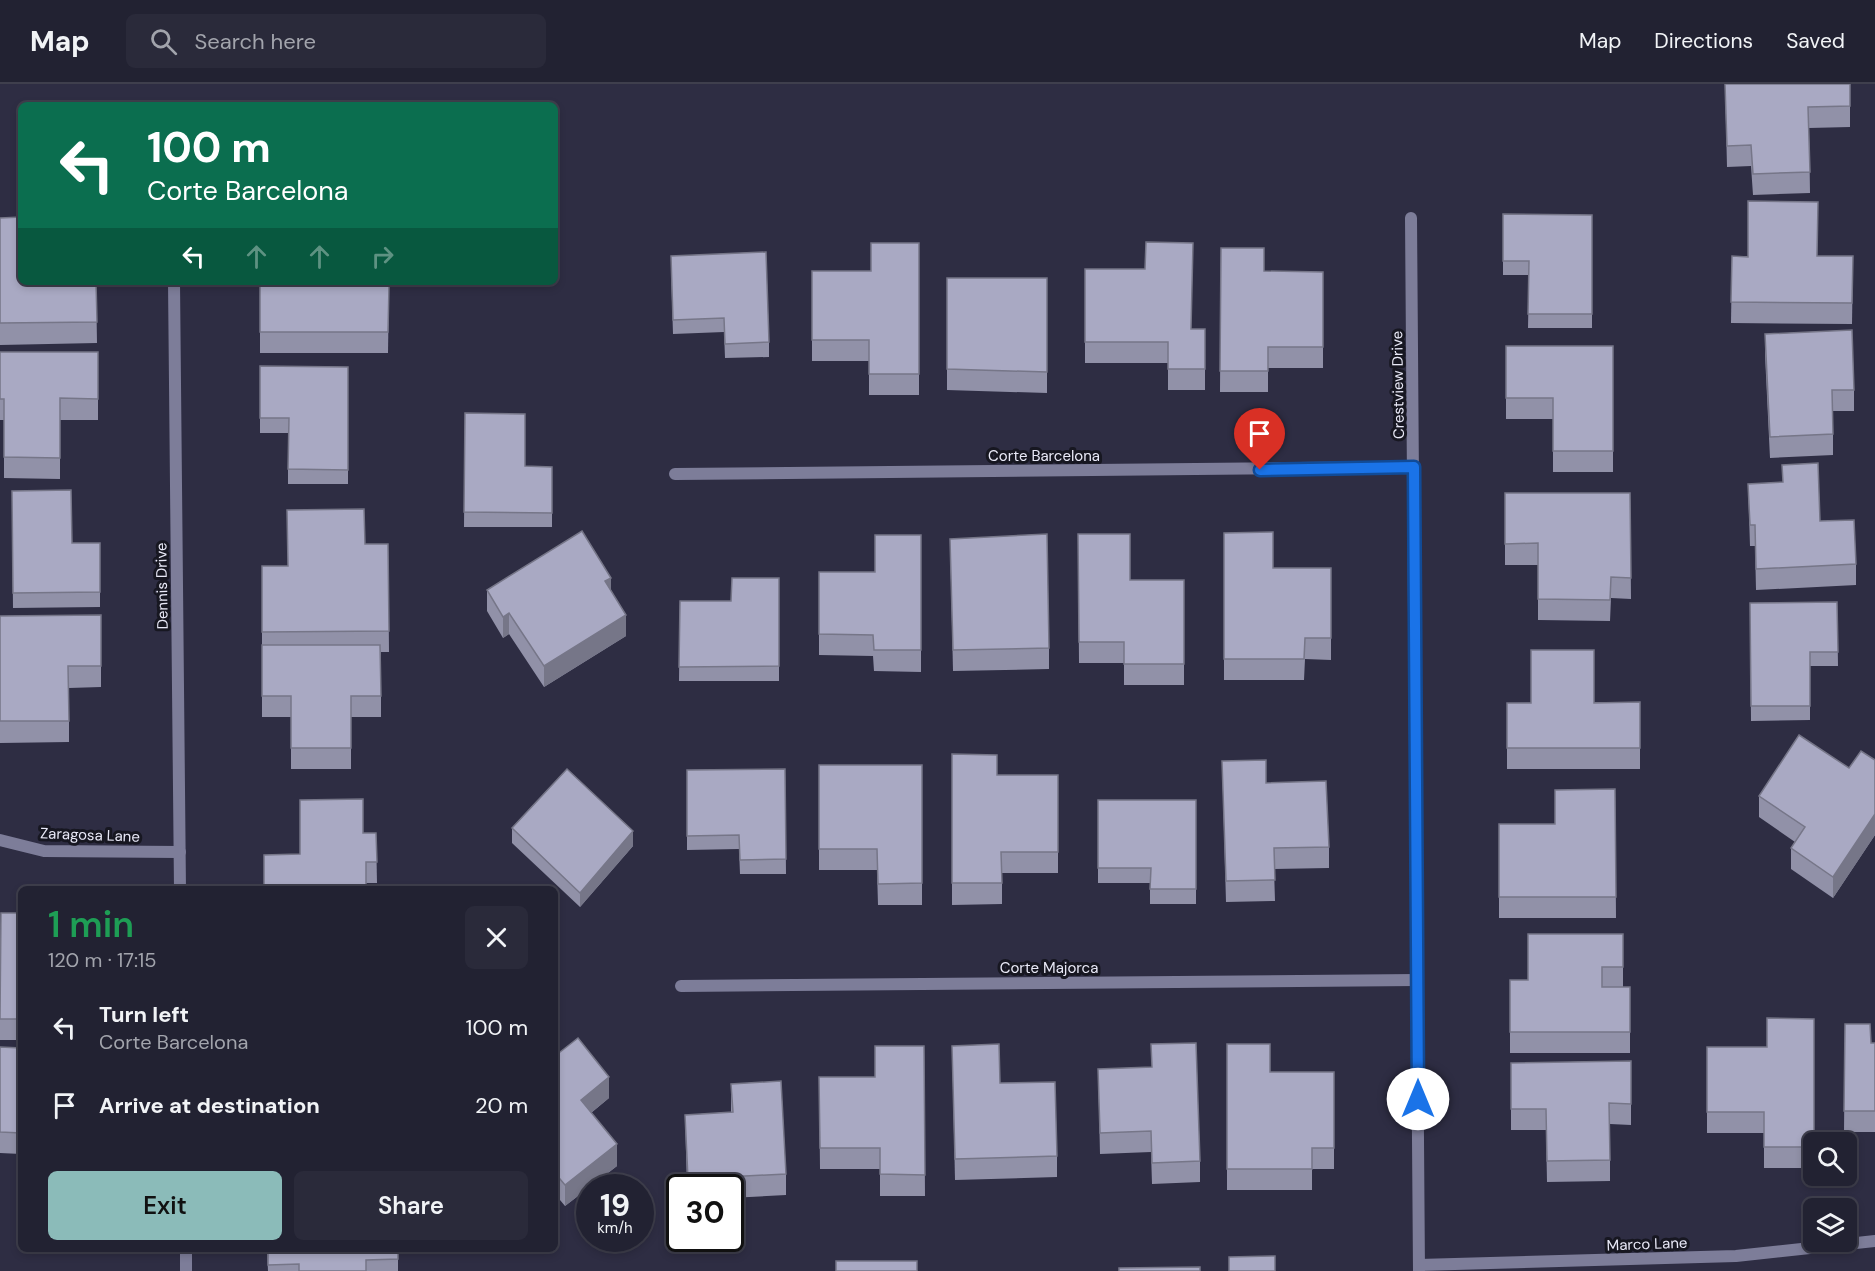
<!DOCTYPE html>
<html lang="en">
<head>
<meta charset="utf-8">
<style>
  :root { --surface:#222232; --page:#2a2a3a; --text:#f1f3f6; --muted:#a2a4ac; --line:#3f3f4d; --accent:#8bbbb9 }
  body { margin:0; font-family:"DM Sans",sans-serif; background:var(--page); color:var(--text); height:100vh; display:flex; flex-direction:column; font-size:22px; white-space:nowrap }
  * { box-sizing:border-box; margin:0 }
  p { font-size:20px; color:var(--muted) }
  .icon { flex:none; width:33px; height:33px; fill:none; stroke:currentColor; stroke-width:2; stroke-linecap:round; stroke-linejoin:round }
  .map { position:relative; flex:1; overflow:hidden }
  .panel { position:absolute; left:18px; top:802px; width:540px; height:366px; display:flex; flex-direction:column; background:var(--surface); border-radius:9px; box-shadow:0 3px 9px #0003,0 0 0 2px var(--line) }
  .panel>* { flex:none }
  .guide { position:absolute; left:18px; top:18px; width:540px; height:183px; border-radius:9px; box-shadow:0 3px 9px #0003,0 0 0 2px var(--line); background:#0b6e4f; color:#fff; overflow:hidden }
  .fabs { position:absolute; left:1803px; top:1048px; display:grid; gap:12px }
  .fabs a { display:grid; place-items:center; width:54px; height:54px; border-radius:9px; background:var(--surface); box-shadow:0 3px 9px #0003,0 0 0 2px var(--line); font-size:30px }
  .speed { position:absolute; left:576px; top:1090px; display:flex; gap:12px; font-size:30px; font-weight:700; text-align:center }
  .speed>* { display:grid; place-content:center; width:78px; height:78px; border-radius:50%; background:var(--surface); box-shadow:0 3px 9px #0003,0 0 0 2px var(--line); line-height:1 }
  .speed small { font-size:15px; font-weight:400 }
  .speed .limit { border:3px solid #111; border-radius:9px; background:#fff; color:#111 }
  .pin { position:absolute; display:grid; place-items:center; width:51px; height:51px; color:#fff; margin:-62px -26px; border-radius:50% 50% 50% 0; rotate:-45deg; box-shadow:0 0 6px #0007 }
  .pin .icon { rotate:45deg }
  .me { position:absolute; width:66px; margin:-33px; rotate:0deg; stroke-linejoin:round; filter:drop-shadow(0 0 4px #0008) }
  .turn { display:flex; align-items:center; gap:21px; height:126px; padding:0 30px; font-size:27px }
  .turn .icon { width:78px; height:78px; stroke-width:2.5 }
  .turn b { display:block; font-size:42px; line-height:51px }
  .lanes { display:flex; align-items:center; height:57px; padding:0 30px; background:#0003; justify-content:center; gap:30px; direction:ltr }
  .lanes .off { opacity:.35 }
  .round { display:grid; place-items:center; flex:none; width:63px; height:63px; border-radius:9px; background:var(--page) }
  .summary { display:flex; align-items:center; justify-content:space-between; height:102px; padding:0 30px }
  h1 { font-size:36px; font-weight:600; line-height:45px; color:#1e9e55 }
  .primary-button { display:flex; gap:12px; margin-top:auto; padding:12px 30px }
  .primary-button a { flex:1; height:69px; border-radius:9px; background:var(--accent); color:#111; font-size:24px; font-weight:600; line-height:69px; text-align:center }
  .primary-button a+a { background:var(--page); color:var(--text) }
  ul { padding:0; list-style:none }
  li { display:flex; align-items:center; gap:18px; height:78px; padding:0 30px }
  li div { flex:1 }
  li b { display:block; font-size:22px }
  li em { font-style:normal }
  header { display:flex; align-items:center; gap:36px; box-sizing:border-box; height:84px; padding:0 30px; background:var(--surface); border-bottom:2px solid var(--line) }
  header strong { font-size:28px }
  nav { display:flex; gap:33px; margin-inline-start:auto; font-size:21px }
  .search { width:420px; height:54px; background:var(--page); display:flex; align-items:center; gap:15px; box-sizing:border-box; padding:0 21px; border-radius:9px; color:var(--muted); font-size:22px }
  .map>svg:first-child { display:block }
  .lines { fill:none; stroke-linecap:round; stroke-linejoin:round }
  .street { stroke:#7d7d99; stroke-width:12 }
  .wall { fill:#9191a8 }
  .shaded-wall { fill:#767688 }
  .building { fill:#a9a9c3; stroke:#767688; stroke-width:1.5 }
  .route-casing { stroke:#114b97; stroke-width:15 }
  .route { stroke:#1a73e8; stroke-width:10 }
  .labels { text-anchor:middle; dominant-baseline:central; stroke-width:6; stroke-linejoin:round; paint-order:stroke }
  .street-label { font-size:15px; fill:#e9e9f7; stroke:#171721 }
</style>
</head>
<body>
<header>
<strong>Map</strong>
<div class="search"><svg class="icon" aria-label="search" viewBox="0 0 24 24"><circle cx="10" cy="10" r="6"/><path d="M15 15l6 6"/></svg>Search here</div>
<nav><a>Map</a><a>Directions</a><a>Saved</a></nav>
</header>
<div class="map">
<svg width="1875" height="1187" viewBox="0 0 1875 1187">
  <rect width="100%" height="100%" fill="#2e2d43"/>
  <g class="lines">
    <g class="street">
      <path d="M1411,134L1419,1187"/>
      <path d="M174,198L180,806"/>
      <path d="M675,390L1414,383"/>
      <path d="M0,756L44,767L180,768"/>
      <path d="M681,902L1417,896"/>
      <path d="M1419,1181L1736,1172L1875,1157"/>
      <path d="M186,1187V1166"/>
    </g>
  </g>
  <g class="wall">
    <path d="M1725,0H1850V43L1809,44L1810,109L1753,111L1751,82L1727,83Z"/>
    <path d="M1503,130L1592,131V244H1528L1529,191H1503Z"/>
    <path d="M0,134L21,198H96L97,259L0,261Z"/>
    <path d="M919,159V311H869V277H812V187H871Z"/>
    <path d="M1221,164L1264,187L1323,188V284H1268V308H1220Z"/>
    <path d="M1732,172H1853L1852,240L1731,239Z"/>
    <path d="M1085,185L1192,245H1205V306H1168V279H1085Z"/>
    <path d="M671,186L769,258V273L725,274L724,248L673,250Z"/>
    <path d="M947,194H1047V309L947,306Z"/>
    <path d="M260,199L389,201L388,269H260Z"/>
    <path d="M1765,250L1854,306V327H1833V371L1770,374L1765,271Z"/>
    <path d="M1506,262H1613V388H1553V335H1506Z"/>
    <path d="M0,268H98V336H60V395L4,394V336H0Z"/>
    <path d="M260,282L348,283V400H288V349H260Z"/>
    <path d="M465,329L525,382L552,383V443H464Z"/>
    <path d="M1748,400L1820,437L1856,480V501L1756,506L1755,462H1750Z"/>
    <path d="M12,407L72,459H100V523L13,524Z"/>
    <path d="M1505,409H1630L1631,515L1611,514L1610,537L1538,536V481H1505Z"/>
    <path d="M1224,449L1273,484H1331V576L1305,575L1304,596H1224Z"/>
    <path d="M1078,450L1130,496H1184V601H1124V579H1079Z"/>
    <path d="M921,451V588L874,587L873,572L819,571V488H875Z"/>
    <path d="M950,455L1049,564V585L953,587Z"/>
    <path d="M365,460H388L389,568H381V633H351V685H291V633H262V482H287Z"/>
    <path d="M779,494V597H679L680,517H731Z"/>
    <path d="M487,506H611L626,552L544,603L509,550L503,554L487,527Z"/>
    <path d="M1837,518L1838,582H1810V636L1751,637L1750,519Z"/>
    <path d="M101,531V603L69,604V658L0,659V532Z"/>
    <path d="M1640,618V685H1507V619Z"/>
    <path d="M952,670L997,691H1058V789H1002V820L952,821Z"/>
    <path d="M1875,676V751L1833,814L1791,785V764L1795,758L1759,733V712Z"/>
    <path d="M1222,677L1266,699L1329,763V784L1274,785L1275,817L1226,818Z"/>
    <path d="M819,681H922V821H878L877,786H819Z"/>
    <path d="M785,685L786,790H740L739,765L687,766V686Z"/>
    <path d="M1615,705L1616,834H1499V740H1555Z"/>
    <path d="M1098,716H1196V820H1150V799H1098Z"/>
    <path d="M512,744L633,762L580,823L512,759Z"/>
    <path d="M363,749H376L377,799H366L300,770Z"/>
    <path d="M21,829V956H0V889H1Z"/>
    <path d="M1623,850V903H1630V969H1510V896H1528Z"/>
    <path d="M1814,935V1084H1764V1049H1707V963H1767Z"/>
    <path d="M1845,940L1871,959H1875V1048H1844Z"/>
    <path d="M1227,960L1270,988H1334V1085H1312V1106H1227Z"/>
    <path d="M924,962L925,1112H880V1085H820L819,993H875Z"/>
    <path d="M952,962L1000,999L1057,1072V1093L955,1096Z"/>
    <path d="M0,963L21,964V1070L0,1069Z"/>
    <path d="M555,972L609,1014L591,1029L617,1082L565,1122L555,1110Z"/>
    <path d="M1631,977V1041L1610,1040V1097L1547,1098L1546,1046H1511V979Z"/>
    <path d="M1098,985L1200,1077V1098L1152,1100L1151,1068L1100,1070Z"/>
    <path d="M731,1000L786,1090V1111L730,1114V1104H687L685,1031L731,1028Z"/>
    <path d="M267,1166H398V1187H268Z"/>
  </g>
  <g class="shaded-wall">
    <path d="M611,494V515L605,497Z"/>
    <path d="M509,529V550L503,554V533Z"/>
    <path d="M626,531V552L544,603V582Z"/>
    <path d="M1875,730V751L1833,814V793Z"/>
    <path d="M633,747V762L580,823V809Z"/>
    <path d="M609,993V1014L581,1037V1016Z"/>
    <path d="M617,1060V1082L565,1122V1101Z"/>
  </g>
  <g class="building">
    <path d="M1725,0H1850V22L1808,23L1810,88L1753,90L1751,61L1727,62Z"/>
    <path d="M1748,117L1818,118L1817,172H1853L1852,219L1731,218L1732,172L1748,173Z"/>
    <path d="M1503,130L1592,131V230H1528L1529,177H1503Z"/>
    <path d="M21,133V198H96L97,238L0,239V134Z"/>
    <path d="M1146,158L1193,159L1191,245H1205V285H1168V258H1085V185H1145Z"/>
    <path d="M871,159H919V290H869V256H812V187H871Z"/>
    <path d="M1221,164H1264V187L1323,188V263H1268V287H1220Z"/>
    <path d="M766,168L769,258L725,260L724,234L673,236L671,172Z"/>
    <path d="M947,194H1047V288L947,285Z"/>
    <path d="M361,198V201H389L388,248H260V199Z"/>
    <path d="M1852,246L1854,306H1832L1833,350L1770,353L1765,250Z"/>
    <path d="M1506,262H1613V367H1553V314H1506Z"/>
    <path d="M0,268H98V315L60,314V374L4,373V315H0Z"/>
    <path d="M260,282L348,283V386L288,385L289,334H260Z"/>
    <path d="M465,329L525,330V382L552,383V429L464,428Z"/>
    <path d="M1818,379L1820,437L1854,436L1856,480L1756,485L1755,441H1750L1748,400L1783,398L1782,381Z"/>
    <path d="M71,406L72,459H100V508L13,509L12,407Z"/>
    <path d="M1505,409H1630L1631,494L1611,493L1610,516L1538,515V459L1505,460Z"/>
    <path d="M364,425L365,460H388L389,547L262,548V482H288L287,426Z"/>
    <path d="M582,447L611,494L605,497L626,531L544,582L509,529L503,533L487,506Z"/>
    <path d="M1273,448V484H1331V554H1305L1304,575H1224V449Z"/>
    <path d="M1047,450L1049,564L953,566L950,455Z"/>
    <path d="M1078,450H1130V496H1184V580H1124V558H1079Z"/>
    <path d="M875,451H921V566H874L873,551L819,550V488H875Z"/>
    <path d="M732,494H779V582L679,583L680,517H731Z"/>
    <path d="M1837,518L1838,568H1810V622H1751L1750,519Z"/>
    <path d="M101,531V582H68L69,637H0V532Z"/>
    <path d="M262,561H380L381,612H351V664H291V612H262Z"/>
    <path d="M1531,566H1594V619L1640,618V664H1507V619H1531Z"/>
    <path d="M1799,651L1849,684L1861,667L1875,676V730L1833,793L1791,764L1805,743L1759,712Z"/>
    <path d="M952,670L997,671V691H1058V768H1001L1002,799H952Z"/>
    <path d="M1266,676V699L1326,697L1329,763L1274,764L1275,796L1226,797L1222,677Z"/>
    <path d="M819,681H922V799L878,800L877,765H819Z"/>
    <path d="M567,685L633,747L580,809L512,744Z"/>
    <path d="M785,685L786,775L740,776L739,751L687,752V686Z"/>
    <path d="M1615,705L1616,813H1499V740H1555V706Z"/>
    <path d="M363,715V749H376L377,778H366V806H264V771L300,770V716Z"/>
    <path d="M1098,716H1196V805H1150L1151,784H1098Z"/>
    <path d="M1,829H21V935H0Z"/>
    <path d="M1528,850H1623V883H1602V903H1630V948H1510V896H1528Z"/>
    <path d="M1767,934L1814,935V1063H1764V1028H1707V963H1767Z"/>
    <path d="M1845,940H1870L1871,959H1875V1027H1844Z"/>
    <path d="M578,954L609,993L581,1016L617,1060L565,1101L555,1089V972Z"/>
    <path d="M1196,959L1200,1077L1152,1079L1151,1047L1100,1049L1098,985L1152,983L1151,960Z"/>
    <path d="M999,960L1000,999L1055,998L1057,1072L955,1075L952,962Z"/>
    <path d="M1227,960H1270V988H1334V1064H1312V1085H1227Z"/>
    <path d="M875,962H924L925,1091L880,1090V1064H820L819,993H875Z"/>
    <path d="M0,963L21,964V1049L0,1048Z"/>
    <path d="M1631,977V1020L1609,1019L1610,1076L1547,1077L1546,1025H1511V979Z"/>
    <path d="M781,997L786,1090L688,1095L685,1031L733,1028L731,1000Z"/>
    <path d="M268,1166H398V1175L366,1176V1187H299V1180L268,1181Z"/>
    <path d="M1275,1172V1187H1229V1173Z"/>
    <rect x="836" y="1177" width="81" height="10"/>
    <path d="M1200,1183V1187H1119V1184Z"/>
  </g>
  <g class="lines">
    <g class="route-casing">
      <path id="route" d="M1260,386L1414,383L1418,1015"/>
    </g>
    <use href="#route" class="route"/>
  </g>
  <g class="labels">
    <g class="street-label">
      <text transform="translate(1398 301) rotate(-91)">Crestview Drive</text>
      <text x="1044" y="372">Corte Barcelona</text>
      <text transform="translate(162 502) rotate(-91)">Dennis Drive</text>
      <text transform="translate(90 751) rotate(2)">Zaragosa Lane</text>
      <text x="1049" y="884">Corte Majorca</text>
      <text transform="translate(1647 1160) rotate(-2)">Marco Lane</text>
    </g>
  </g>
</svg>
<div class="fabs">
<a><svg class="icon" aria-label="search" viewBox="0 0 24 24"><circle cx="10" cy="10" r="6"/><path d="M15 15l6 6"/></svg></a>
<a><svg class="icon" aria-label="layers" viewBox="0 0 24 24"><path d="M12 4l9 5-9 5-9-5zM3 14l9 5 9-5"/></svg></a>
</div>
<div class="speed"><div>19<small>km/h</small></div><div class="limit">30</div></div>
<div class="pin" style="left:1260px;top:386px;background:#d93025"><svg class="icon" aria-label="arrive" viewBox="0 0 24 24"><path d="M6 21V4h12l-3 4 3 4H6"/></svg></div>
<svg class="me" style="left:1418px;top:1015px" viewBox="-20 -20 40 40"><circle r="19" fill="#fff"/><path d="M0-13L10 11 0 6-10 11z" fill="#1a73e8"/></svg>
<div class="guide">
<div class="turn"><svg class="icon" aria-label="left" viewBox="0 0 24 24"><path d="M17 20v-9H6M10 6l-5 5 5 5"/></svg><div><b>100 m</b>Corte Barcelona</div></div>
<div class="lanes"><svg class="icon" aria-label="left" viewBox="0 0 24 24"><path d="M17 20v-9H6M10 6l-5 5 5 5"/></svg><svg class="icon off" aria-label="ahead" viewBox="0 0 24 24"><path d="M12 20V5M6 11l6-6 6 6"/></svg><svg class="icon off" aria-label="ahead" viewBox="0 0 24 24"><path d="M12 20V5M6 11l6-6 6 6"/></svg><svg class="icon off" aria-label="right" viewBox="0 0 24 24"><path d="M7 20v-9h11M14 6l5 5-5 5"/></svg></div>
</div>
<section class="panel">
<div class="summary"><div><h1>1 min</h1><p>120 m · 17:15</p></div><a class="round"><svg class="icon" aria-label="close" viewBox="0 0 24 24"><path d="M6 6l12 12M18 6L6 18"/></svg></a></div>
<ul>
<li><svg class="icon" aria-label="left" viewBox="0 0 24 24"><path d="M17 20v-9H6M10 6l-5 5 5 5"/></svg><div><b>Turn left</b><p>Corte Barcelona</p></div><em>100 m</em></li>
<li><svg class="icon" aria-label="arrive" viewBox="0 0 24 24"><path d="M6 21V4h12l-3 4 3 4H6"/></svg><div><b>Arrive at destination</b></div><em>20 m</em></li>
</ul>
<div class="primary-button"><a>Exit</a><a>Share</a></div>
</section>
</div>
</body>
</html>
